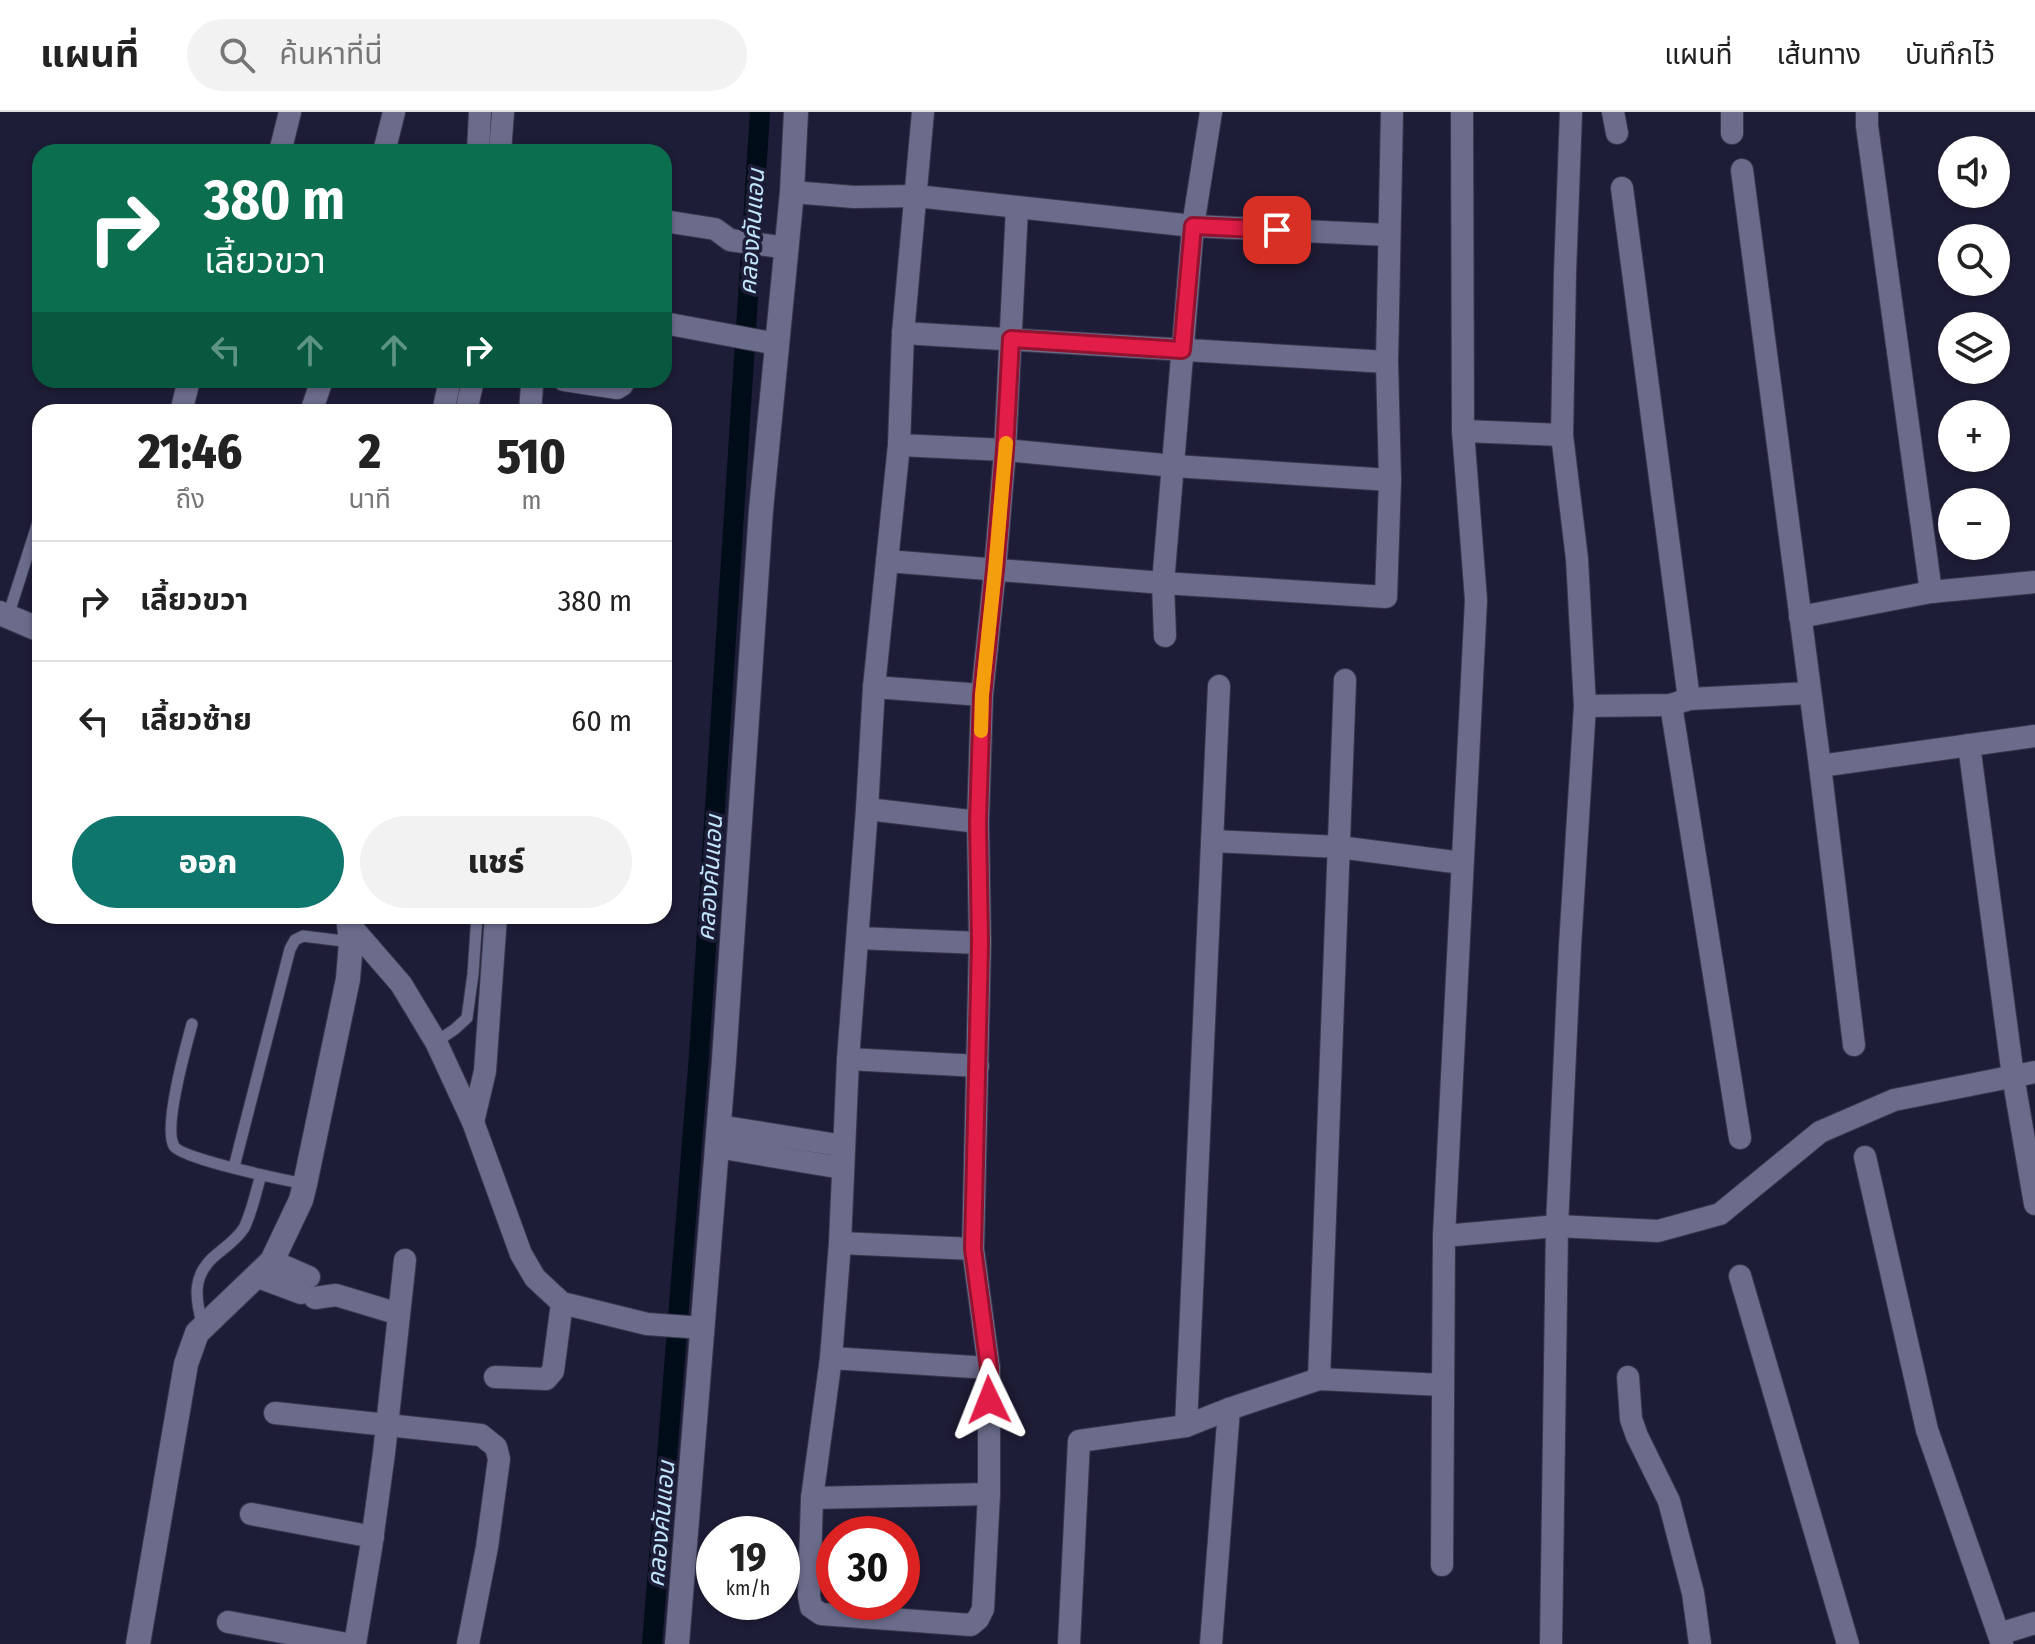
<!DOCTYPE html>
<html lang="th">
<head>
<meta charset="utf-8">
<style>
  :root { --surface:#fff; --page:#f2f2f2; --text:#222; --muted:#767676; --line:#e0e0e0; --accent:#0f766e }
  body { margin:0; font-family:"Fira Sans Condensed","Noto Sans Thai",sans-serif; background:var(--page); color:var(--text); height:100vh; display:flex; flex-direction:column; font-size:30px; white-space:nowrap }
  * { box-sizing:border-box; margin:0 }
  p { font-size:26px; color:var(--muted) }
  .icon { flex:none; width:44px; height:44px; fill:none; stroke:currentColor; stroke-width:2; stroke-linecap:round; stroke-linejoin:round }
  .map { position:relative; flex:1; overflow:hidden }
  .drawer { position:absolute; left:32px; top:292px; width:640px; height:520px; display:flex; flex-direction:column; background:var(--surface); border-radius:24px; box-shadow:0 2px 6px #0004 }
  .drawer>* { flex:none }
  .guide { position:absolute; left:32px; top:32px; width:640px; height:244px; border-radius:24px; box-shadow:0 2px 6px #0004; background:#0b6e4f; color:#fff; overflow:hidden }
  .tools { position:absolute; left:1938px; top:24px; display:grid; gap:16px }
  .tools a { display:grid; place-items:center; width:72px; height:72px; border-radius:50%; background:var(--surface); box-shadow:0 2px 6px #0004; font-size:40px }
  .speed { position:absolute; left:696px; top:1404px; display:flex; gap:16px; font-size:40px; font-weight:700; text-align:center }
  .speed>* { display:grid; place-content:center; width:104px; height:104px; border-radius:50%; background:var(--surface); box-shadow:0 2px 6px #0004; line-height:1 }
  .speed small { font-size:20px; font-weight:400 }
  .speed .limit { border:12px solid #d22; background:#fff; color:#111 }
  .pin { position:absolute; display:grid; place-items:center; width:68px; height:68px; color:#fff; margin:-34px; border-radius:16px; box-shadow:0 4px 12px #0006 }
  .me { position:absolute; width:88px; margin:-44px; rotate:358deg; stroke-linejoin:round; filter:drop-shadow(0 0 6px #0008) }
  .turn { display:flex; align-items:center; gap:28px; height:168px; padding:0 40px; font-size:36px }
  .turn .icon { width:104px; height:104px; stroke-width:2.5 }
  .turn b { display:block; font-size:56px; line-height:68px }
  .lanes { display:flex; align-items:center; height:76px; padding:0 40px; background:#0003; justify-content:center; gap:40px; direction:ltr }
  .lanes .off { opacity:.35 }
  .eta { display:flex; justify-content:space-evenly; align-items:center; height:136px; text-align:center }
  .eta b { font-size:48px; font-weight:800; line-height:56px }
  .primary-button { display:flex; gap:16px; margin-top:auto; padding:16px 40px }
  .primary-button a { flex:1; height:92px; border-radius:48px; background:var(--accent); color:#fff; font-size:32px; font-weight:800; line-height:92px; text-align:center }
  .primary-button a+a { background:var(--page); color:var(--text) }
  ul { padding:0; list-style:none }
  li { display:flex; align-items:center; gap:24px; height:120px; padding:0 40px; border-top:2px solid var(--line) }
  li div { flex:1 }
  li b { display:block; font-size:30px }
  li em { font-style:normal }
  header { display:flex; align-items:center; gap:48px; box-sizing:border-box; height:112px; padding:0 40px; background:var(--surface); border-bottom:2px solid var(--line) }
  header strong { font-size:38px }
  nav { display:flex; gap:44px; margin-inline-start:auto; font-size:28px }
  .search { width:560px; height:72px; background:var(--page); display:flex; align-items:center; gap:20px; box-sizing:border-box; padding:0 28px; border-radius:44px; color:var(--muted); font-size:30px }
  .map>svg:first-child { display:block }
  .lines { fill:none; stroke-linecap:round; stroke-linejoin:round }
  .canal { stroke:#000d18; stroke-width:20 }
  .lane-casing { stroke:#39374d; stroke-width:13 }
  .street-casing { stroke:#39374d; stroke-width:24 }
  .secondary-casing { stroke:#39374d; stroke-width:26 }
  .lane { stroke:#6b6c8b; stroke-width:11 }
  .street { stroke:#6b6c8b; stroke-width:22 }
  .secondary { stroke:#6b6c8b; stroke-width:24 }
  .route-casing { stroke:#92132f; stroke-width:20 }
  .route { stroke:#e11d48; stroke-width:14 }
  .slow { stroke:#f59e0b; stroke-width:14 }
  .labels { text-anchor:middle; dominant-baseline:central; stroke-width:7; stroke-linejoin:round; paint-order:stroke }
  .water-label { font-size:24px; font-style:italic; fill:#c1e6fb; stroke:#1e1d37 }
</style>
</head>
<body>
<header>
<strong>แผนที่</strong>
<div class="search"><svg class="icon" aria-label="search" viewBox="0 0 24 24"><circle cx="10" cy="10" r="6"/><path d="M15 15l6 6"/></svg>ค้นหาที่นี่</div>
<nav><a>แผนที่</a><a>เส้นทาง</a><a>บันทึกไว้</a></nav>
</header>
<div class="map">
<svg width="2035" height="1532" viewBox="0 0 2035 1532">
  <rect width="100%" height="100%" fill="#1e1d37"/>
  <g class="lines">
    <path class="canal" d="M652,1532L699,943L760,0"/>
    <g class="lane-casing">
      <g id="lane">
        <path d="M8,504L40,404"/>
        <path d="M192,912C186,934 163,1016 174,1034C181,1047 285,1068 305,1072"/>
        <path d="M436,930L455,917L467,906L473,862L477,804"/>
        <path d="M234,1055L290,837L295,828L303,824L351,830"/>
        <path d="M203,1215C195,1186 191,1163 217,1142C227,1134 237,1127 244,1116C252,1100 256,1079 261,1063"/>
      </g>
    </g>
    <g class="street-casing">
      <g id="street">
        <path d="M923,0L903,221L899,333L874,575L867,697L848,947L840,1131L831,1246L812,1386L809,1484L811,1495L821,1502L971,1513L978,1507L983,1497L989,1382V1256L973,1137L980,831L978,710L982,583L995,458L1005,338L1017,96"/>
        <path d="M1613,0L1617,21"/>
        <path d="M1732,0V21"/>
        <path d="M1867,0V14L1931,480"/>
        <path d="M280,40L290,0"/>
        <path d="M384,40L394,0"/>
        <path d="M478,40L480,0"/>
        <path d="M500,40L503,0"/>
        <path d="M1742,58L1820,654L1854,933"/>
        <path d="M1622,76L1689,587"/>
        <path d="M792,80L854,85L916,84L1193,114L1389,123"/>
        <path d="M664,109L715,117L730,128L787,136"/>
        <path d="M664,211L777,232"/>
        <path d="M903,221L1387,250"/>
        <path d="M564,268L617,276L622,273L625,268"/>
        <path d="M181,300L189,268"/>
        <path d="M311,300L322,268"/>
        <path d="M443,300L450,268"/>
        <path d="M466,300L473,268"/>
        <path d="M530,300L532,274L534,268"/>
        <path d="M1463,319L1562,323"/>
        <path d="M899,333L1005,338L1174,354L1390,368"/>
        <path d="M887,449L1163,471L1386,485L1390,368L1387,250L1392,0"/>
        <path d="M1800,505L1931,480L2035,470"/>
        <path d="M1165,524L1163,471L1193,114L1211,0"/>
        <path d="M874,575L982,583"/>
        <path d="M1671,593L1740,1026"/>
        <path d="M1585,594L1671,593L1689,587L1810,581"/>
        <path d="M1969,633L2013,964L2035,1092"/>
        <path d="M1820,654L2035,624"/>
        <path d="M867,697L978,710"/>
        <path d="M1212,729L1339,735L1462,751"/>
        <path d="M348,811L401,872L436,930L473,1010L521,1142L535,1166L562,1191L647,1212L703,1216"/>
        <path d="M858,826L980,831"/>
        <path d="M848,947L978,954"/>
        <path d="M473,1010L485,959L496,804"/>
        <path d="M719,1014L844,1034"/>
        <path d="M717,1035L842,1056"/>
        <path d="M1865,1045L1927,1318L2002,1532"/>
        <path d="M1444,1124L1557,1114L1658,1119L1720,1102L1820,1020L1894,988L2035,960"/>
        <path d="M840,1131L973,1137"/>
        <path d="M272,1149L309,1165"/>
        <path d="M1740,1164L1848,1532"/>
        <path d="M258,1165L301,1181"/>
        <path d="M315,1186L336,1183L399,1202"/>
        <path d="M831,1246L989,1256"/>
        <path d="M495,1265L546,1267L553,1259L562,1191"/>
        <path d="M1628,1265L1631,1307L1637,1324L1669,1389L1693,1481L1700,1532"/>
        <path d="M1319,1267L1345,568"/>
        <path d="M275,1301L481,1323L496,1335L499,1347L487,1435L468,1532"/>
        <path d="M1186,1314L1219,574"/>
        <path d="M812,1386L989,1382"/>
        <path d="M251,1402L373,1425"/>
        <path d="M1442,1453L1444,1124L1476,488L1463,319L1462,0"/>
        <path d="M228,1510L347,1532"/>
        <path d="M1999,1522L2035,1511"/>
        <path d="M355,1532L371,1436L384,1341L405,1148"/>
        <path d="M1069,1532L1079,1329L1186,1314L1229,1297L1319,1267L1443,1273"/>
        <path d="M1211,1532L1229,1297"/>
        <path d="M1551,1532L1557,1114L1570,834L1585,594L1577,447L1562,323L1565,161L1571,0"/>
      </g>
    </g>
    <g class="secondary-casing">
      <g id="secondary">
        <path d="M0,501L40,518"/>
        <path d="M138,1532L186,1252L197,1221L272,1149L301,1088L305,1072L348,867L351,830L348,804"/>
        <path d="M677,1532L724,948L761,398L792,80L796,0"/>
      </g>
    </g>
    <use href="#lane" class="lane"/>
    <use href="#street" class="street"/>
    <use href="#secondary" class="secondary"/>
  </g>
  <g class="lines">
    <g class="route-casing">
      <path id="route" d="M989,1288V1256L973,1137L980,831L978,710L982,583L995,458L1005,338L1011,227L1182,238L1193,114L1277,118"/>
    </g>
    <use href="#route" class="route"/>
    <path class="slow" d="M981,619L982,583L995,458L1006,331"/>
  </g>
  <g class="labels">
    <g class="water-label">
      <text transform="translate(752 120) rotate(-86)">คลองคันแอน</text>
      <text transform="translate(710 766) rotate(-86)">คลองคันแอน</text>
      <text transform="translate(661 1412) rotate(-85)">คลองคันแอน</text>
    </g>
  </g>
</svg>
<div class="tools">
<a><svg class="icon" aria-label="sound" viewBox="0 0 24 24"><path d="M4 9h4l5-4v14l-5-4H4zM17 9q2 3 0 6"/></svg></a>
<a><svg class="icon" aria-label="search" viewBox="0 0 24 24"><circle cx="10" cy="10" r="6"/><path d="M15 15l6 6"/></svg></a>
<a><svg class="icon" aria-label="layers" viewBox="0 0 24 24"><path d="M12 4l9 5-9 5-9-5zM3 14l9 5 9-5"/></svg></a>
<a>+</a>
<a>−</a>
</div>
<div class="speed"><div>19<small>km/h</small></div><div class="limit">30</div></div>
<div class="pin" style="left:1277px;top:118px;background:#d93025"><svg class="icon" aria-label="arrive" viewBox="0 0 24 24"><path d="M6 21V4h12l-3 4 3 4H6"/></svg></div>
<svg class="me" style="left:989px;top:1288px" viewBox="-20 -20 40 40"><path d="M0-17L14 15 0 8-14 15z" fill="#e11d48" stroke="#fff" stroke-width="4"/></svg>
<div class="guide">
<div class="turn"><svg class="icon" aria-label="right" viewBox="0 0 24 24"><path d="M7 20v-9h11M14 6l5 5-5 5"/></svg><div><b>380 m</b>เลี้ยวขวา</div></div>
<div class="lanes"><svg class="icon off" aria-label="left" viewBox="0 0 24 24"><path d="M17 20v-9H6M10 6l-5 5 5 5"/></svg><svg class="icon off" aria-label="ahead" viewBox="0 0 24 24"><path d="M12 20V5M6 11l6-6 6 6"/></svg><svg class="icon off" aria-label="ahead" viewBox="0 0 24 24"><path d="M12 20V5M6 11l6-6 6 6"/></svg><svg class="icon" aria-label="right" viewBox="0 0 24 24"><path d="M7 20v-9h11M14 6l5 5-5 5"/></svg></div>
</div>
<section class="drawer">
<div class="eta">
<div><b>21:46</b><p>ถึง</p></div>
<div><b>2</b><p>นาที</p></div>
<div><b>510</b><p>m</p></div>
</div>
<ul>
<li><svg class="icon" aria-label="right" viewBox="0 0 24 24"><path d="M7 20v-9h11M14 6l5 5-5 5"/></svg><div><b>เลี้ยวขวา</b></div><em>380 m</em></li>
<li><svg class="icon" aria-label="left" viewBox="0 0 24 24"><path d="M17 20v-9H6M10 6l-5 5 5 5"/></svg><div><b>เลี้ยวซ้าย</b></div><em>60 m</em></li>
</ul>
<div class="primary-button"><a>ออก</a><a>แชร์</a></div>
</section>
</div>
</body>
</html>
